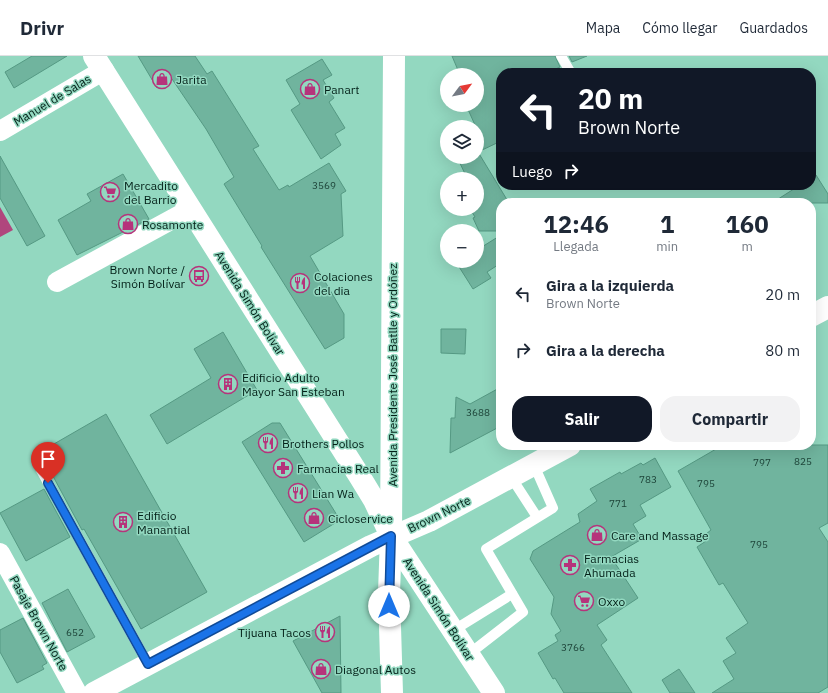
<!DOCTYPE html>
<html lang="es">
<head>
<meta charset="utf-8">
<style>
  :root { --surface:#fff; --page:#f2f2f3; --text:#1f2937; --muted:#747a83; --line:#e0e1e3; --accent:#111827 }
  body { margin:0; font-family:"IBM Plex Sans",sans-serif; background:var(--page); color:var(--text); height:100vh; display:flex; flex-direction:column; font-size:15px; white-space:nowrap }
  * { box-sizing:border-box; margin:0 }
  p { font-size:13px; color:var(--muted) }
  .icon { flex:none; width:22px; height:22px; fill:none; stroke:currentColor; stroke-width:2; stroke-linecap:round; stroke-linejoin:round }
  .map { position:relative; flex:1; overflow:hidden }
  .details { position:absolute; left:496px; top:142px; width:320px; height:252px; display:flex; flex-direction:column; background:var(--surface); border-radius:16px; box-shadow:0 4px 16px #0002 }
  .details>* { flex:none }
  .top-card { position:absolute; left:496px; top:12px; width:320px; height:122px; border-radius:16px; box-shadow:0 4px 16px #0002; background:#111827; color:#fff; overflow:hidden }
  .needle { width:26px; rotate:58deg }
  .controls { position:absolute; left:440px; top:12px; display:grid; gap:8px }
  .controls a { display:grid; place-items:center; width:44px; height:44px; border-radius:50%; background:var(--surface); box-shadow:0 4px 16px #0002; font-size:20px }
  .pin { position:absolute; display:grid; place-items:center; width:34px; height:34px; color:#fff; margin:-41px -17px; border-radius:50% 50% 50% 0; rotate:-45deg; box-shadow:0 0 4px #0007 }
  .pin .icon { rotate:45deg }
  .me { position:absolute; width:44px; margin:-22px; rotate:0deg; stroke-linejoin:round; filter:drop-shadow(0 0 3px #0008) }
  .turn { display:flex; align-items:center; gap:14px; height:84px; padding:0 16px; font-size:18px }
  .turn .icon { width:52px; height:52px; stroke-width:2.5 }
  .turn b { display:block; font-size:28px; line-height:34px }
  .then { display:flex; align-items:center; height:38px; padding:0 16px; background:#0003; gap:8px; font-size:15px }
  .eta { display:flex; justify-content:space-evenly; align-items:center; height:68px; text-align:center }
  .eta b { font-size:24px; font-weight:700; line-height:28px }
  .button { display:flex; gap:8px; margin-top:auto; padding:8px 16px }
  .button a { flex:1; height:46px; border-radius:16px; background:var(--accent); color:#fff; font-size:16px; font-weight:700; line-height:46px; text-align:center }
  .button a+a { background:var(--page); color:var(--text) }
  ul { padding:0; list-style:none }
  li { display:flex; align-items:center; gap:12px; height:56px; padding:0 16px }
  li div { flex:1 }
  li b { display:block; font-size:15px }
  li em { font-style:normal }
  header { display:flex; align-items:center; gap:24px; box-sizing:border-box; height:56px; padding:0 20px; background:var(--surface); border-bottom:1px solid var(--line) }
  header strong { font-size:19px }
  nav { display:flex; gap:22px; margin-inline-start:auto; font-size:14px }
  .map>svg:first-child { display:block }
  .water { fill:#b0467d }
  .building { fill:#70b49e; stroke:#559983 }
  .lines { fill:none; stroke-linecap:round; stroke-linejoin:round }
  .lane { stroke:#fff; stroke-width:10 }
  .street { stroke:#fff; stroke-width:20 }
  .secondary { stroke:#fff; stroke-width:22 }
  .route-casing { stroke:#114b97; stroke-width:10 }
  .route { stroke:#1a73e8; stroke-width:7 }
  .labels { text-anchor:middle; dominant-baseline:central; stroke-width:3; stroke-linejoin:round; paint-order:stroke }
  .number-label { font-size:10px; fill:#1e453a }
  .poi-label { font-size:12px; fill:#032018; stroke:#93d8c0; text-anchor:start }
  .street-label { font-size:12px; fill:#032018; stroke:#93d8c0 }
</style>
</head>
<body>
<header>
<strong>Drivr</strong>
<nav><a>Mapa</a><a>Cómo llegar</a><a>Guardados</a></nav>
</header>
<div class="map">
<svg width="828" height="637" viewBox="0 0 828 637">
  <rect width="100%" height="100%" fill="#93d8c0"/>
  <path class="water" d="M0,151L13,174L0,181Z"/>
  <g class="building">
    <path d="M32,0H67L14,32L5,16Z"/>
    <path d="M138,0H195L207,18L212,15L259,90L253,93L279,134L288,129L289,131L329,107L346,135L341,138L343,180L310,200L344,258V282L325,293L261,191L262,190L224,128L234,121L206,73L172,23L157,32Z"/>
    <path d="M452,0H555L560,11L547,17H501V85L478,96L509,147H501V175H479L473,162L475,161L470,153H477V123H465L467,122L457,101H477V71H470L475,69L466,49H477V19H460Z"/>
    <path d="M569,0H587L572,6Z"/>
    <path d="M322,3L332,19L323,24L334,42L329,46L345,72L335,78L341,89L321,103L291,54L300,48L286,24Z"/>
    <path d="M0,100L45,180L27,190L0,142Z"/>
    <path d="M123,118L149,163L77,199L58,164L91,145L87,138Z"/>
    <path d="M816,119L828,138V147H772L800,129H811V122Z"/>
    <path d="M501,179V207L487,216L491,222L473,233L456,206L477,205V194Z"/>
    <path d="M441,273H466L465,298L441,297Z"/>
    <path d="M223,276L257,334L167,388L150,359L211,322L194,293Z"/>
    <path d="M501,331V370L450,397L451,362H455L456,341L470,348Z"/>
    <path d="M106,358L207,536L141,573L84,473L82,474L40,396Z"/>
    <path d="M272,367H280L340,464L304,486L242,386Z"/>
    <path d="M723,389H828V467L819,472L828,486V631L818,637H712L734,623L723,605L736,597L726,582L748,567L723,527L719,529L697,491L709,483L706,478L711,474L678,415Z"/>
    <path d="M655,402L671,431L640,449L646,460L633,468L642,483L611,501L638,542L597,569L607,584L601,589L632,637H564L555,622L553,623L538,597L558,585L555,579L561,575L551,558L554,541L530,503L533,495L580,466L578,458L597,445L590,433L620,416L621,418L641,407L643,409Z"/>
    <path d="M44,433L70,481L26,505L0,457Z"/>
    <path d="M68,533L95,581L67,596L42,547Z"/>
    <path d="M340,560L341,637H322L293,585Z"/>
    <path d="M23,562L47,607L42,610L44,613L17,627L0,596V574Z"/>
    <path d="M679,613L695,637H670L662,624Z"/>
  </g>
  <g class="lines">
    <g class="lane">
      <path d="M561,0L571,17"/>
      <path d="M41,414L148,608"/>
      <path d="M511,421L537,461"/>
      <path d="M454,574L512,538"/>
      <path d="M469,598L523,556L486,493L553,452L534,409"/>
    </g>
    <g class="street">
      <path d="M0,75L104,14"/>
      <path d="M57,226L191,153"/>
      <path d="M0,497L77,637"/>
    </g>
    <g class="secondary">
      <path d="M94,0L360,421L374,444L391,480L494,637"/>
      <path d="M811,260L828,251"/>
      <path d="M94,637L371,490L429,465L570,389"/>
      <path d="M392,637L389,537L391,480L394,0"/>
    </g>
  </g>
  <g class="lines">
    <g class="route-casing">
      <path id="route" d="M48,427L148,608L391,480L389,550"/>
    </g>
    <use href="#route" class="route"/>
  </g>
  <defs>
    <g id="shop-ring" transform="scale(1)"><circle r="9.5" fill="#93d8c0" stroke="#b6337b" stroke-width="1.5"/><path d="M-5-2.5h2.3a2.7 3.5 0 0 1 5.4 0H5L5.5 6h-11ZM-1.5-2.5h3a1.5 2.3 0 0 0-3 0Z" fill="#b6337b"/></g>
    <g id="supermarket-ring" transform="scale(1)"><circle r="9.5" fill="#93d8c0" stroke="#b6337b" stroke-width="1.5"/><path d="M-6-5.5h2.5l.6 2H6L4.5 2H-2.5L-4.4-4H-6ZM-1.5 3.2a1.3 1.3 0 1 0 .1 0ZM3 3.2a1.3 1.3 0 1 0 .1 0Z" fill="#b6337b"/></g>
    <g id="bus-ring" transform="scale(1)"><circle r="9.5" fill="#93d8c0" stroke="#b6337b" stroke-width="1.5"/><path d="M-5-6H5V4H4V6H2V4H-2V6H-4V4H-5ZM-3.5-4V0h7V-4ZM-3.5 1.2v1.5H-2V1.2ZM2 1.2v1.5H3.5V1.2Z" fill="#b6337b"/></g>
    <g id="restaurant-ring" transform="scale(1)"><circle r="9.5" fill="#93d8c0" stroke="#b6337b" stroke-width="1.5"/><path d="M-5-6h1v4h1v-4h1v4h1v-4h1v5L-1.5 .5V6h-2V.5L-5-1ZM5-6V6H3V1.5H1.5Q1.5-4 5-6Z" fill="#b6337b"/></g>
    <g id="building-ring" transform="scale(1)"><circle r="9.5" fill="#93d8c0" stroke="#b6337b" stroke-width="1.5"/><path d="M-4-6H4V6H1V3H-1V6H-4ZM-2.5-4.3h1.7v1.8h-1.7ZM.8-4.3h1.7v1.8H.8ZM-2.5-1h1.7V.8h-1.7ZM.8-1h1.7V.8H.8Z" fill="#b6337b"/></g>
    <g id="pharmacy-ring" transform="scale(1)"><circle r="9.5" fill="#93d8c0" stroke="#b6337b" stroke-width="1.5"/><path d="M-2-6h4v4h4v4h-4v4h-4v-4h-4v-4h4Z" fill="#b6337b"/></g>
  </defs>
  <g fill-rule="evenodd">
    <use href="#shop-ring" x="162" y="23"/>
    <use href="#shop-ring" x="310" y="33"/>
    <use href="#supermarket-ring" x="110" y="136"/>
    <use href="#shop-ring" x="128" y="168"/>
    <use href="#bus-ring" x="199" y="220"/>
    <use href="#restaurant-ring" x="300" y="227"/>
    <use href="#building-ring" x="228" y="328"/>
    <use href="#restaurant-ring" x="268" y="387"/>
    <use href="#pharmacy-ring" x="283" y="412"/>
    <use href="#restaurant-ring" x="298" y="437"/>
    <use href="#shop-ring" x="314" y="462"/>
    <use href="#building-ring" x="123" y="466"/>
    <use href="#shop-ring" x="597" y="479"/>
    <use href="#pharmacy-ring" x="570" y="509"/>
    <use href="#supermarket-ring" x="584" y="545"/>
    <use href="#restaurant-ring" x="325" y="576"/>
    <use href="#shop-ring" x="321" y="613"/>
  </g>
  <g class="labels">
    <g class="number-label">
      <text x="324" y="129">3569</text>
      <text x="478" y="356">3688</text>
      <text x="803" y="405">825</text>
      <text x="762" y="406">797</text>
      <text x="648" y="423">783</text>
      <text x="706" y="427">795</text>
      <text x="618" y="447">771</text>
      <text x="759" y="488">795</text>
      <text x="75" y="576">652</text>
      <text x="573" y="591">3766</text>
    </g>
    <g class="poi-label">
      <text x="176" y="23">Jarita</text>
      <text x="324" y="33">Panart</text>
      <text x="124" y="129">Mercadito<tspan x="124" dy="14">del Barrio</tspan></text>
      <text x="142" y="168">Rosamonte</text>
      <text x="185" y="213" text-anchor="end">Brown Norte /<tspan x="185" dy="14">Simón Bolívar</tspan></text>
      <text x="314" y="220">Colaciones<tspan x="314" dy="14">del dia</tspan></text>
      <text x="242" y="321">Edificio Adulto<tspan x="242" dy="14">Mayor San Esteban</tspan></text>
      <text x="282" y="387">Brothers Pollos</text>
      <text x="297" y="412">Farmacias Real</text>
      <text x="312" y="437">Lian Wa</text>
      <text x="137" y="459">Edificio<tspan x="137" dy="14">Manantial</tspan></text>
      <text x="328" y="462">Cicloservice</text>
      <text x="611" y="479">Care and Massage</text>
      <text x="584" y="502">Farmacias<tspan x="584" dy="14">Ahumada</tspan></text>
      <text x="598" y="545">Oxxo</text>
      <text x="311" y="576" text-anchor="end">Tijuana Tacos</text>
      <text x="335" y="613">Diagonal Autos</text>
    </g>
    <g class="street-label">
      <text transform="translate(52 44) rotate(-31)">Manuel de Salas</text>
      <text transform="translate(250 247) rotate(58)">Avenida Simón Bolívar</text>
      <text transform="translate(392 319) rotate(-90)">Avenida Presidente José Batlle y Ordóñez</text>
      <text transform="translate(439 458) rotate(-26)">Brown Norte</text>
      <text transform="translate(439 553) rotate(57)">Avenida Simón Bolívar</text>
      <text transform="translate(39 567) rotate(61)">Pasaje Brown Norte</text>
    </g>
  </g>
</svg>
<div class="controls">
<a><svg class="needle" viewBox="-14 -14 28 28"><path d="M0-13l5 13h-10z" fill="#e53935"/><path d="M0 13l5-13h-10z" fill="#747a83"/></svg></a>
<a><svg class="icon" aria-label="layers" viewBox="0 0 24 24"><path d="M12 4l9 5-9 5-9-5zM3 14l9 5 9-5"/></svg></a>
<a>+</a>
<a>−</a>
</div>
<div class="pin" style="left:48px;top:427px;background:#d93025"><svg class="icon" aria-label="arrive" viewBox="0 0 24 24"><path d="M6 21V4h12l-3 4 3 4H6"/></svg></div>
<svg class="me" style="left:389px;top:550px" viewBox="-20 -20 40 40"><circle r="19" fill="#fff"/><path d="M0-13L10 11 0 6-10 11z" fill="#1a73e8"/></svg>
<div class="top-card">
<div class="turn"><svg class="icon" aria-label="left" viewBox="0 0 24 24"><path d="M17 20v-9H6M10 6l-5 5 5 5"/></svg><div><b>20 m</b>Brown Norte</div></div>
<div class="then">Luego<svg class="icon" aria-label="right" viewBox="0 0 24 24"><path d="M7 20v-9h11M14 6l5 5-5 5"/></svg></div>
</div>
<section class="details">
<div class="eta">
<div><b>12:46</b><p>Llegada</p></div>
<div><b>1</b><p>min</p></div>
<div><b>160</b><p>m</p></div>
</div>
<ul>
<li><svg class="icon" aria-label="left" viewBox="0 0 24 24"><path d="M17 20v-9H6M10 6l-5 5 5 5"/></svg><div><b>Gira a la izquierda</b><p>Brown Norte</p></div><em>20 m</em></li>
<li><svg class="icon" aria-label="right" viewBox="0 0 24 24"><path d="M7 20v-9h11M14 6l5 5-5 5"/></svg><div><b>Gira a la derecha</b></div><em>80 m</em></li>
</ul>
<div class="button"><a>Salir</a><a>Compartir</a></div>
</section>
</div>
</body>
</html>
